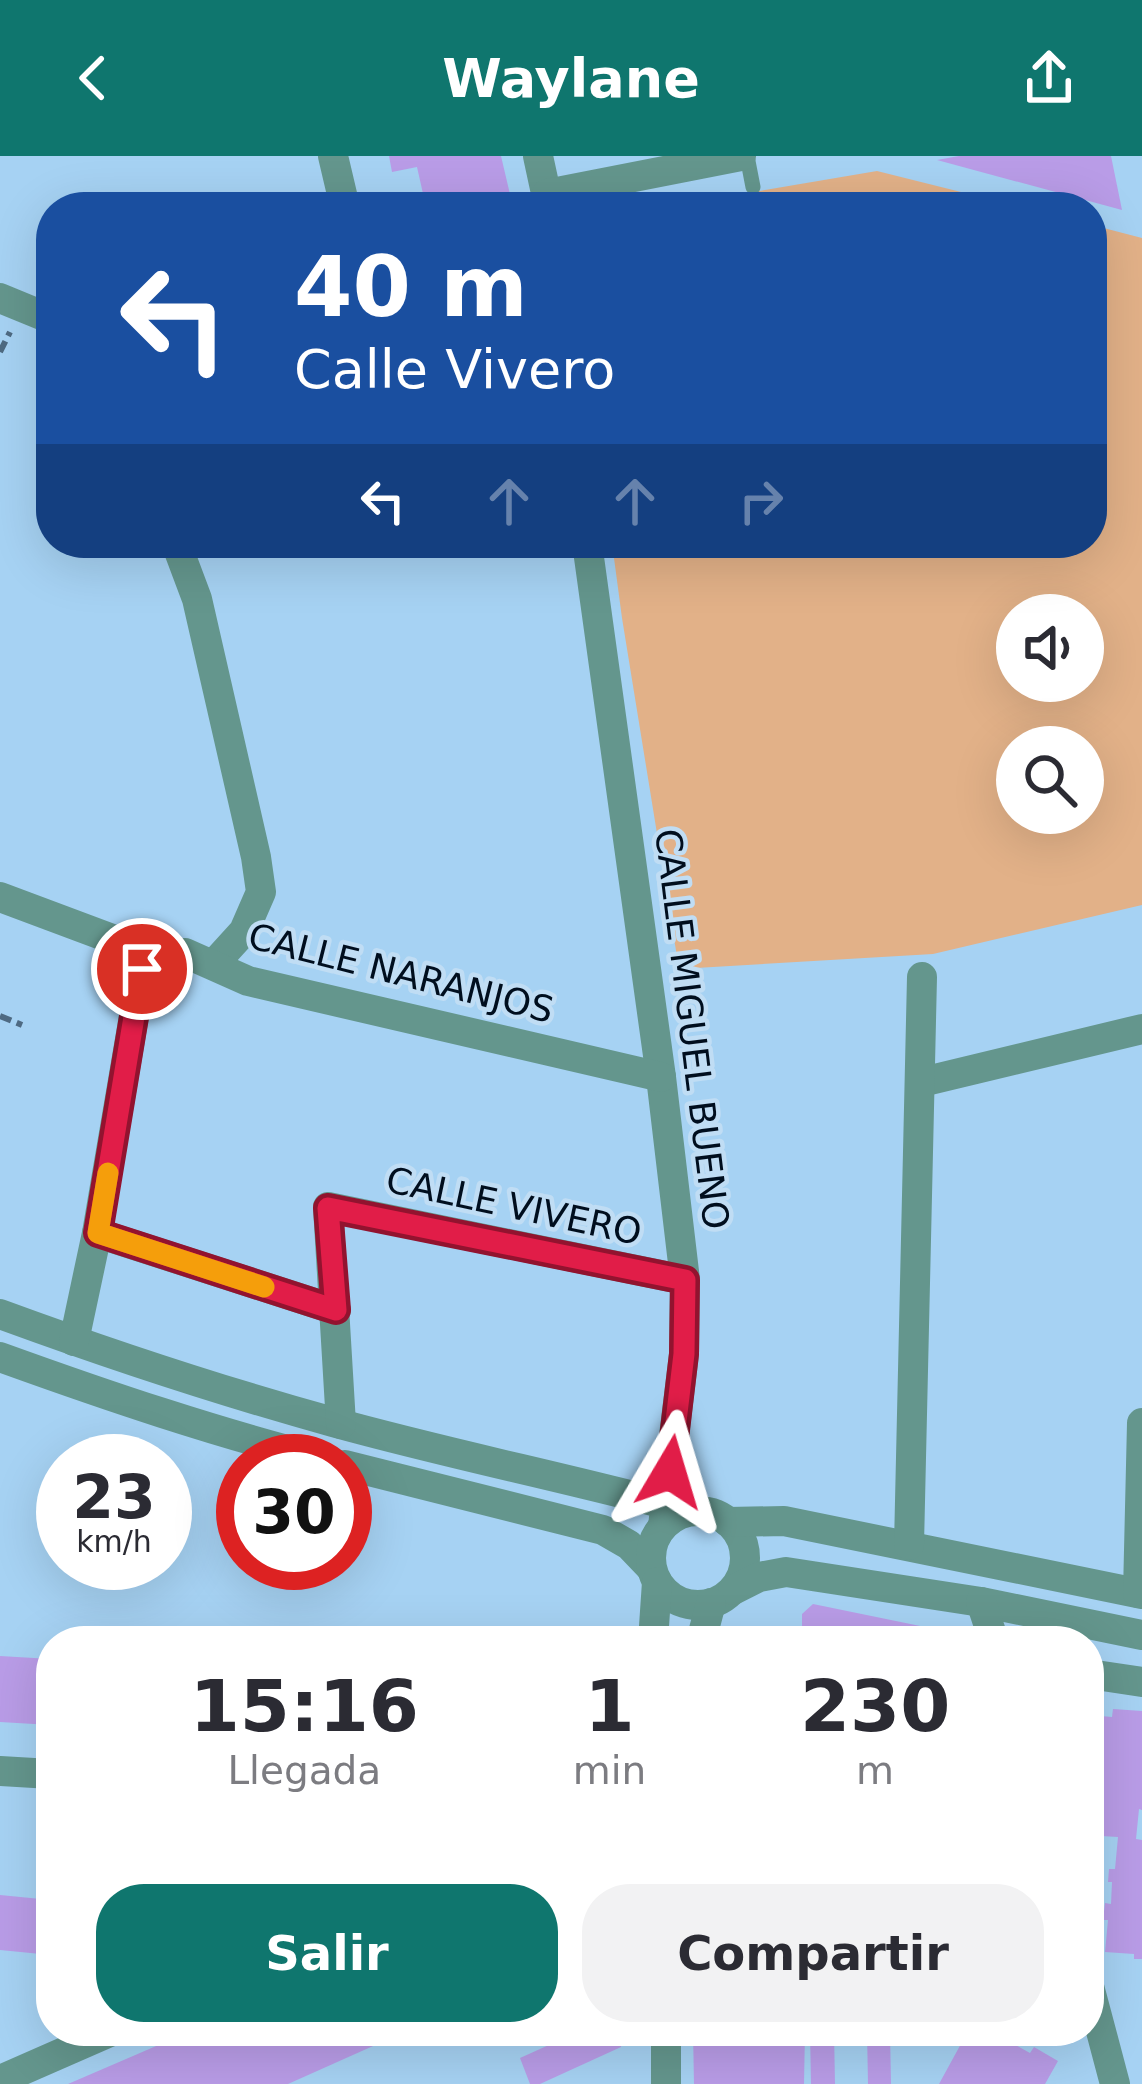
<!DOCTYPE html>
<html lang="es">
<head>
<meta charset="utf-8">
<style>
  :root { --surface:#fff; --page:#f2f2f3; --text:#2b2b33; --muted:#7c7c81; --accent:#0f766e }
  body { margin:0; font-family:"DejaVu Sans",sans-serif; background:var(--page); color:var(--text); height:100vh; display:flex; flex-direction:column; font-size:45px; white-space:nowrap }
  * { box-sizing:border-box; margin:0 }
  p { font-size:39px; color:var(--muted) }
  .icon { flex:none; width:66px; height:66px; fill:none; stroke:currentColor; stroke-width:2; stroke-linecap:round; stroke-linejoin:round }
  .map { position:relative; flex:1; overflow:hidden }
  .details { position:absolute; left:36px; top:1470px; width:1068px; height:420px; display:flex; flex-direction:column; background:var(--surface); border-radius:48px; box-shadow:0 12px 48px #0002 }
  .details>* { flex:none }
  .hud { position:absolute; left:36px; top:36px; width:1071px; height:366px; border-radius:48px; box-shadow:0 12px 48px #0002; background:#1a4fa0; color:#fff; overflow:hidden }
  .controls { position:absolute; left:996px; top:438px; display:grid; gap:24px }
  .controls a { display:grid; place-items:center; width:108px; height:108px; border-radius:50%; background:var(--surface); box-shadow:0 12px 48px #0002; font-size:60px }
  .speed { position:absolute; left:36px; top:1278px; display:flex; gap:24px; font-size:60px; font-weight:700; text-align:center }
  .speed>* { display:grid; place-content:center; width:156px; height:156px; border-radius:50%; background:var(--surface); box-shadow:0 12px 48px #0002; line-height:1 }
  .speed small { font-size:30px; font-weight:400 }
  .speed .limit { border:18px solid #d22; background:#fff; color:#111 }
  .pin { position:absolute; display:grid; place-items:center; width:102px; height:102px; color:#fff; margin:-51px; border:6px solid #fff; border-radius:50%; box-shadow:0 3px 12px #0007 }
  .me { position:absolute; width:132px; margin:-66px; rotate:7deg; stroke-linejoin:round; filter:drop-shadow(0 0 9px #0008) }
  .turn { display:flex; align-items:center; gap:42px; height:252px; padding:0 60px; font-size:54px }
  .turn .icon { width:156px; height:156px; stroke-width:2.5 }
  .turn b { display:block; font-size:84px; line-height:102px }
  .lanes { display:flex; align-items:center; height:114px; padding:0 60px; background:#0003; justify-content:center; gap:60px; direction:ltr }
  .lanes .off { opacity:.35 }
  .eta { display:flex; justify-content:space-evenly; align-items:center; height:204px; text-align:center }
  .eta b { font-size:72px; font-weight:700; line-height:84px }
  .primary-button { display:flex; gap:24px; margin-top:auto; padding:24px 60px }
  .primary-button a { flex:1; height:138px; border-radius:48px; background:var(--accent); color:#fff; font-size:48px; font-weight:700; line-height:138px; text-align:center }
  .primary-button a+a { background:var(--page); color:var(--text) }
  header { display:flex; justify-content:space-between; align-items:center; height:156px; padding:0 60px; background:var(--accent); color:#fff; font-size:54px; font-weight:700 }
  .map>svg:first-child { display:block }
  .green { fill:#e2b188; fill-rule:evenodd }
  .building { fill:#b99ce7 }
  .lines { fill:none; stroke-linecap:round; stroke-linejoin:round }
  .path { stroke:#4e6a82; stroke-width:6; stroke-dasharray:12 6; stroke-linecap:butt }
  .lane { stroke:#64968d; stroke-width:15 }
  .street { stroke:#64968d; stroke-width:30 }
  .route-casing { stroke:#92132f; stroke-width:30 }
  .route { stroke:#e11d48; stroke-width:21 }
  .slow { stroke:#f59e0b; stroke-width:21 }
  .labels { text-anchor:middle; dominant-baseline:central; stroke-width:9; stroke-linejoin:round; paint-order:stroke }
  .street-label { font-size:36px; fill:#000e1e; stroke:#c0ddf4 }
</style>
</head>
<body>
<header><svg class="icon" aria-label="back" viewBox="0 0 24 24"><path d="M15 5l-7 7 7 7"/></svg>Waylane<svg class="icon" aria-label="share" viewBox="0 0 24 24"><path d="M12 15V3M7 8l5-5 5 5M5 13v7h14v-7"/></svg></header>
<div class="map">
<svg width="1142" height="1928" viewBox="0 0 1142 1928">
  <rect width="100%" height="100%" fill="#a6d2f3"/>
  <g class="green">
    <path d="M877,15L1021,51H665Z"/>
    <path d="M1092,69L1142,82V749L933,798L679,813L622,462L612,387H1092ZM1017,459H1083V525H1017ZM1083,591V657H1017V591Z"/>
  </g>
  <g class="building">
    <path d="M389,0H501L513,51H426L417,11L392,16Z"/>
    <path d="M959,0H1111L1122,54L937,4Z"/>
    <path d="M813,1448L964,1479L963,1485H870L827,1477V1485H802V1458Z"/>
    <path d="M0,1500L51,1503V1569L0,1566Z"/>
    <path d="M1113,1553L1142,1555V1654L1139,1653L1136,1683L1142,1684V1803H1134V1798L1105,1796L1108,1764H1103L1105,1747L1111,1748L1112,1726H1108L1109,1713H1115L1118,1681L1101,1680V1675L1089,1674V1559L1112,1561Z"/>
    <path d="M0,1739L51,1744V1799L0,1794Z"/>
    <path d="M191,1875H388L391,1882L288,1928H68Z"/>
    <path d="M580,1875H622L621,1891L540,1928H530L520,1902Z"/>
    <path d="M693,1875H805L804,1928H694Z"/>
    <path d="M810,1875H834L835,1928H811Z"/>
    <path d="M867,1875H890L891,1928H868Z"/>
    <path d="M968,1875H990L1030,1897L1034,1891L1058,1905L1045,1928H939Z"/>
  </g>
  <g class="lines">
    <g class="path">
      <path d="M0,196L10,176"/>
      <path d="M0,860L22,869"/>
    </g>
    <path class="lane" d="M747,0L753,31"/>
    <g class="street">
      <path d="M333,0L345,51"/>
      <path d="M538,0L549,51"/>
      <path d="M547,38L741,0"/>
      <path d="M0,142L51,163"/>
      <path d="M176,387L197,443L256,701L261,736L244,775L214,808"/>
      <path d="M587,387L661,921L685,1124L684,1198L663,1370"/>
      <path d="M0,741L115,784L142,813L185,797L248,825L661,921"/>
      <path d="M922,926L1142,873"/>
      <path d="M97,1077L336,1154"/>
      <path d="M0,1158C109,1198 221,1235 333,1266C452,1299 573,1323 691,1355"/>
      <path d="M74,1185L97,1077L142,813"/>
      <path d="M0,1201C108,1240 217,1277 329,1305"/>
      <path d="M341,1268L328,1051L685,1124"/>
      <path d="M345,1309L603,1374L629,1389L651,1412"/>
      <circle cx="698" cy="1402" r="47"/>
      <path d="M728,1366L784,1365L1142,1438"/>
      <path d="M909,1389L922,821"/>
      <path d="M733,1434L759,1421L786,1416L981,1446L1142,1479"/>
      <path d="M1138,1437L1142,1267"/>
      <path d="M981,1446L994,1485"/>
      <path d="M653,1485L657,1426"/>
      <path d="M701,1485L711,1447"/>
      <path d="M1089,1518L1142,1526"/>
      <path d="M0,1615L51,1618"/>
      <path d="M1089,1830L1115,1928"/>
      <path d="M666,1875V1928"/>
      <path d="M0,1924L112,1875"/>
    </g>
  </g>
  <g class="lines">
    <g class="route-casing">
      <path id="route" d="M142,813L98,1077L336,1154L328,1052L685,1124L684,1198L670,1316"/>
    </g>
    <use href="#route" class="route"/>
    <path class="slow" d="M108,1017L98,1077L264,1131"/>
  </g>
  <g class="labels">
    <g class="street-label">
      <text transform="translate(401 817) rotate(14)">CALLE NARANJOS</text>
      <text transform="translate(692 873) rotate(83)">CALLE MIGUEL BUENO</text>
      <text transform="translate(514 1050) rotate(12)">CALLE VIVERO</text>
    </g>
  </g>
</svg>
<div class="controls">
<a><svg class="icon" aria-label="sound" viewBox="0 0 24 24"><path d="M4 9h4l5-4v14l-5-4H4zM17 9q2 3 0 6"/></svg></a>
<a><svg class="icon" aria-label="search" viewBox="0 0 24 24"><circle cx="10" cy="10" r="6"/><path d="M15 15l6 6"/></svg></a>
</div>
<div class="speed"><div>23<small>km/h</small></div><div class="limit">30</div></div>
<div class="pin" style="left:142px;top:813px;background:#d93025"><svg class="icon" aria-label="arrive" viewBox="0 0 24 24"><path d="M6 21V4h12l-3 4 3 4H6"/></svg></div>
<svg class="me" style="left:670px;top:1316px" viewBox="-20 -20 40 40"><path d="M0-17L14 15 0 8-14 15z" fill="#e11d48" stroke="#fff" stroke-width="4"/></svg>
<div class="hud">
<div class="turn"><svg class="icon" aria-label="left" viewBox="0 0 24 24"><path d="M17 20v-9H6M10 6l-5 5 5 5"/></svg><div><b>40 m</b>Calle Vivero</div></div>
<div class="lanes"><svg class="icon" aria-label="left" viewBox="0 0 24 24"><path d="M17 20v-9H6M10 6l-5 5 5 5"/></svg><svg class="icon off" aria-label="ahead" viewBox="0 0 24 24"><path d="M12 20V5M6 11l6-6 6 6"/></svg><svg class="icon off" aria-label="ahead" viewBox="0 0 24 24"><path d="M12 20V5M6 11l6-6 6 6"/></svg><svg class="icon off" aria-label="right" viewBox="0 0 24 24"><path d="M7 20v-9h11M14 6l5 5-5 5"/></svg></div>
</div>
<section class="details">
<div class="eta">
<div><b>15:16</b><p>Llegada</p></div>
<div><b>1</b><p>min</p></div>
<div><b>230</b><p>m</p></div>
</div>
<div class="primary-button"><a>Salir</a><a>Compartir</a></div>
</section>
</div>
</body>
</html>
